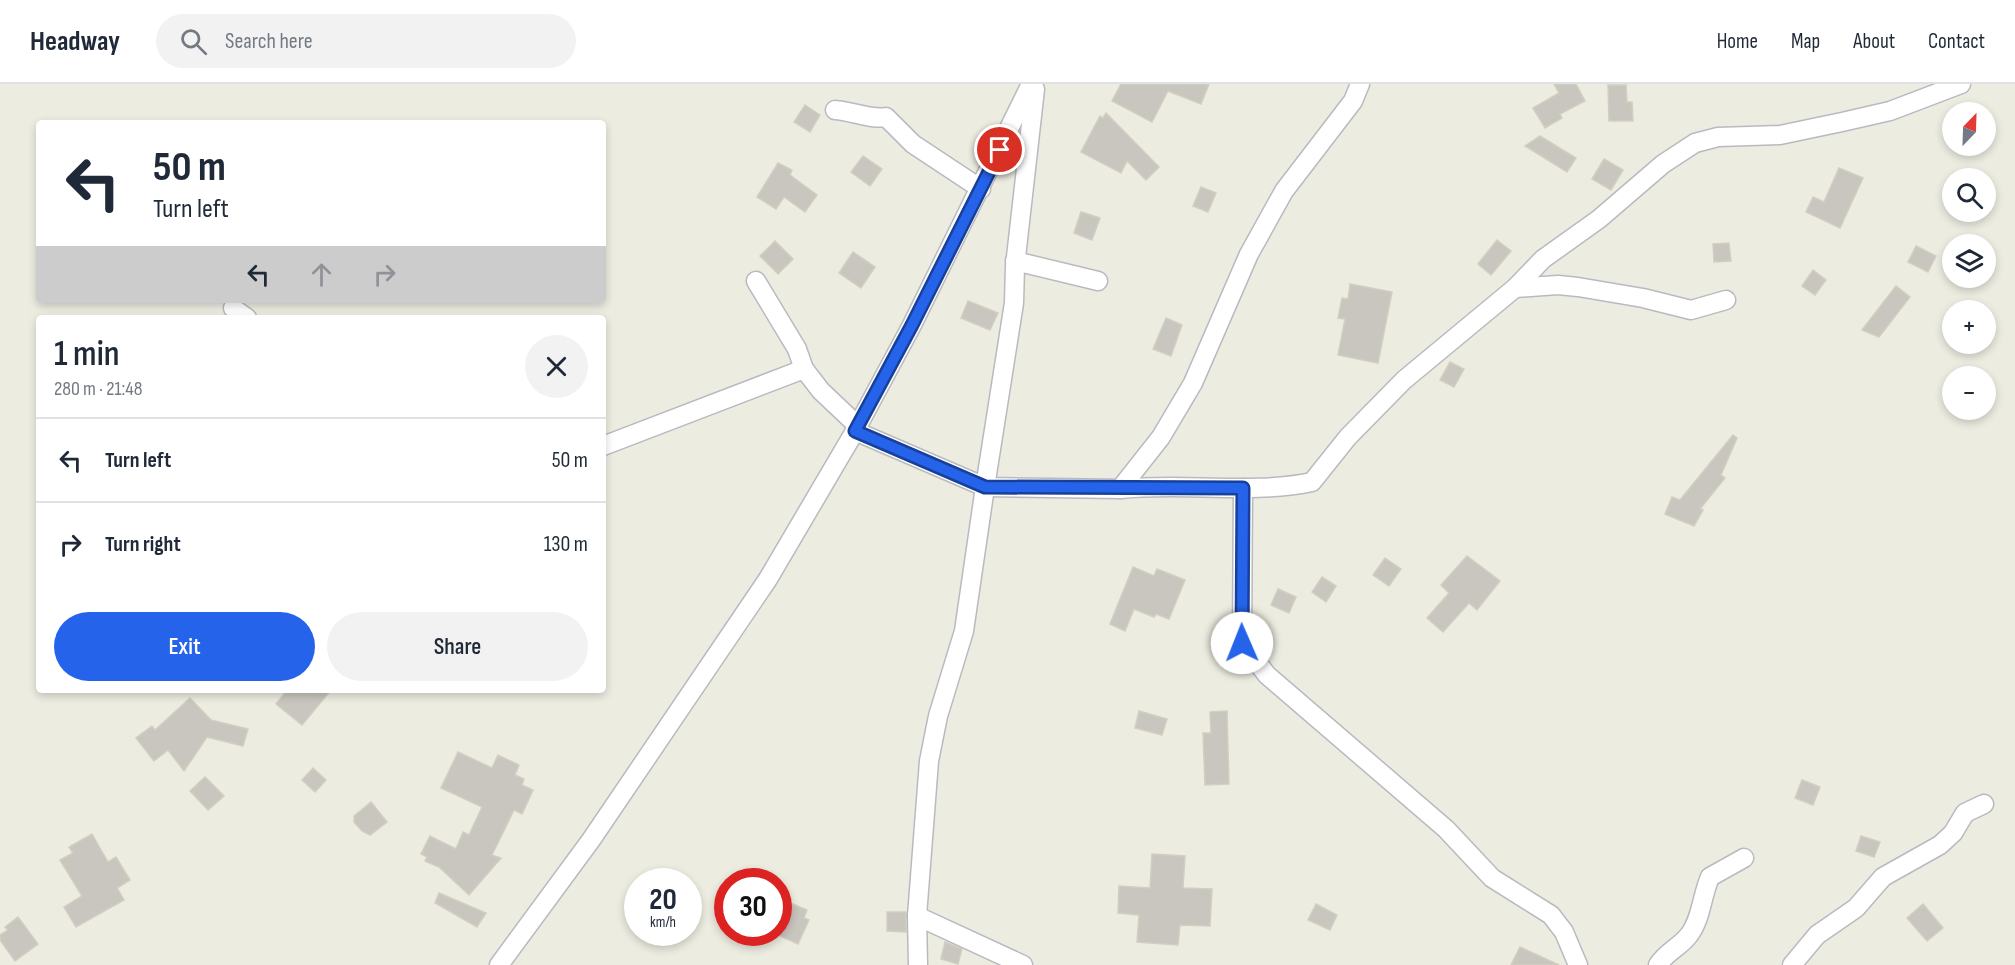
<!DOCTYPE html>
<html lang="en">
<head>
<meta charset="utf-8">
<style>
  :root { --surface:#fff; --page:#f2f2f3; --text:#1f2937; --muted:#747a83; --line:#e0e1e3; --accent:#2563eb }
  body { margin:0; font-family:"Sofia Sans Condensed",sans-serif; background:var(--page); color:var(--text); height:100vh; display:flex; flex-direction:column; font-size:22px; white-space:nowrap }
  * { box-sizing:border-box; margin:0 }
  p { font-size:20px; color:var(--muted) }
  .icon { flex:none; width:33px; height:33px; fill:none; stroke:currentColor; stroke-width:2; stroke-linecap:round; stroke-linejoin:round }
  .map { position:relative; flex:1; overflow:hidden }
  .sheet { position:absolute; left:36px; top:231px; width:570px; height:378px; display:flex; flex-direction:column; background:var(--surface); border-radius:6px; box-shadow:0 3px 9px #0003 }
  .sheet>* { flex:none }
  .top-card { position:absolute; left:36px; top:36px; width:570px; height:183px; border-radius:6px; box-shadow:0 3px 9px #0003; background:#fff; color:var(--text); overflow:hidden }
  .needle { width:39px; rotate:23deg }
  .controls { position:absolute; left:1942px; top:18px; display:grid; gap:12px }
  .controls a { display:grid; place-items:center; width:54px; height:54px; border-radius:50%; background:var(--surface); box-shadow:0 3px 9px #0003; font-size:30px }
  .speed { position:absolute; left:624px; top:784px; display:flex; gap:12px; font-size:30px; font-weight:700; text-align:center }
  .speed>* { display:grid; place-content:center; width:78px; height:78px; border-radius:50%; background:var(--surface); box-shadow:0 3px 9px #0003; line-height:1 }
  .speed small { font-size:15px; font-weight:400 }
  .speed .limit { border:9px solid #d22; background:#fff; color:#111 }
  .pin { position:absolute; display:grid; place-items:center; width:51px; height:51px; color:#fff; margin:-26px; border:3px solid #fff; border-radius:50%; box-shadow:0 2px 6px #0007 }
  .me { position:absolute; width:66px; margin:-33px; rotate:359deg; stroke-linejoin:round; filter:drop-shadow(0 0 4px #0008) }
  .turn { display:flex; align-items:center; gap:21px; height:126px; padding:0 18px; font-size:27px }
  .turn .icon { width:78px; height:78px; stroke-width:2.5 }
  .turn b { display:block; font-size:42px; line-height:51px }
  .lanes { display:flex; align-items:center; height:57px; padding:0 18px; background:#0003; justify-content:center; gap:30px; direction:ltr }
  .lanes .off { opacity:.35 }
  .round { display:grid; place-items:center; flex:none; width:63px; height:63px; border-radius:32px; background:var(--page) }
  .head { display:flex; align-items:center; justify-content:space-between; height:102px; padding:0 18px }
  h1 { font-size:36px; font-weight:600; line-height:45px }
  .primary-button { display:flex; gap:12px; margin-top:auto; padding:12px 18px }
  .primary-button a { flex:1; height:69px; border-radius:36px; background:var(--accent); color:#fff; font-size:24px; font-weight:600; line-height:69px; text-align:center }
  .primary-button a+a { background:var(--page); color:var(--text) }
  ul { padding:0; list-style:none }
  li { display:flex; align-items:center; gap:18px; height:84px; padding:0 18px; border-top:2px solid var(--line) }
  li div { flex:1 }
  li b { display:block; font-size:22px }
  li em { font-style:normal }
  header { display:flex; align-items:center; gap:36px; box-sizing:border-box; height:84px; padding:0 30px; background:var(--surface); border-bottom:2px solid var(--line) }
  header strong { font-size:28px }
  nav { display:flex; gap:33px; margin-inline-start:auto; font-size:21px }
  .search { width:420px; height:54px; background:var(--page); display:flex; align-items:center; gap:15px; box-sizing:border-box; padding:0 21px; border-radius:33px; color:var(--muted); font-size:22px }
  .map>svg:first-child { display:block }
  .building { fill:#c8c6be; stroke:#d1cfc0; stroke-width:1.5 }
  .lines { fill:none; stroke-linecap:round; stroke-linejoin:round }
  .minor-casing { stroke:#b9bac0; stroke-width:21 }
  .minor { stroke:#fff; stroke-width:18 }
  .route-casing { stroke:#184099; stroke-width:15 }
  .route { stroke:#2563eb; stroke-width:10 }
</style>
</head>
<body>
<header>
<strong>Headway</strong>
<div class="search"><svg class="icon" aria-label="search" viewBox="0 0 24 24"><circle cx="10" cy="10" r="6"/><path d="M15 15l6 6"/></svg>Search here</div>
<nav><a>Home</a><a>Map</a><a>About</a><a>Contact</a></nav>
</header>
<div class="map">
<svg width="2015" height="881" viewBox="0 0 2015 881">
  <rect width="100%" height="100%" fill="#ecece1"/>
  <g class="building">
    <path d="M1121,0H1209L1201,20L1168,7L1152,38L1112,17Z"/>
    <path d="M1554,0H1576L1585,17L1560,30L1562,34L1545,44L1533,24L1559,9Z"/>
    <path d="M1608,1H1626L1627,18H1632L1633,37H1609Z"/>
    <path d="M805,21L820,31L810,48L794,38Z"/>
    <path d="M1106,29L1159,83L1146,96L1127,77L1121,89L1081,68L1100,32L1103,34Z"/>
    <path d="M1540,52L1576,74L1567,88L1525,62Z"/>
    <path d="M863,72L882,85L870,102L851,88Z"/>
    <path d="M1604,75L1623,86L1611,106L1592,95Z"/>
    <path d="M778,79L792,86L790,91L817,111L805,128L784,113L776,125L757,113Z"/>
    <path d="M1839,84L1863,94L1840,144L1806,128L1813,113L1824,118Z"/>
    <path d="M1201,103L1216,109L1208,128L1193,122Z"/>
    <path d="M1081,128L1100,134L1092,156L1074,149Z"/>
    <path d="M1497,156L1511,167L1491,191L1478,180Z"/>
    <path d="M775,157L793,175L778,190L760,172Z"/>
    <path d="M1729,159L1731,177L1714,178L1713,160Z"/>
    <path d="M1916,162L1936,172L1928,188L1908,178Z"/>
    <path d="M853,168L875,183L861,204L839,189Z"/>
    <path d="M1813,186L1826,196L1815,211L1802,202Z"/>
    <path d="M1350,200L1392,208L1378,279L1338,271L1345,235L1338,234L1342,214L1348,215Z"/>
    <path d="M1896,202L1910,213L1879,253L1862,246Z"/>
    <path d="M968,217L998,229L990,246L961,234Z"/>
    <path d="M1166,234L1182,241L1171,272L1153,265Z"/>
    <path d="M1450,278L1464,285L1454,303L1440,296Z"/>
    <path d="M1733,351L1737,354L1721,391L1725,394L1700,425L1703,426L1694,442L1665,430L1672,413L1680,416Z"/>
    <path d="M1467,472L1500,497L1477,526L1469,519L1443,548L1427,534L1449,509L1441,501Z"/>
    <path d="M1385,474L1401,485L1389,502L1373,491Z"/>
    <path d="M1133,483L1154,492L1157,485L1185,496L1169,535L1156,530L1154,533L1134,525L1125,547L1110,540Z"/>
    <path d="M1322,493L1336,502L1326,518L1312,508Z"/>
    <path d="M1278,505L1296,513L1289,529L1271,521Z"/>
    <path d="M287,606H331L302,641L276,620Z"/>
    <path d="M190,614L211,636L248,645L243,662L207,653L184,687L168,666L154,677L136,654L152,642L155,646Z"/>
    <path d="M1139,627L1167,635L1162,651L1135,644Z"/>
    <path d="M1227,627L1229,700L1205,701L1203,649H1211L1210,628Z"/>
    <path d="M458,668L492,684L498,671L519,681L515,691L524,695L522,701L533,706L522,730L514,726L492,771L501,774L469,811L439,783L425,777L427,773L421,770L430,752L456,765L463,748L469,751L482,723L441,704Z"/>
    <path d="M313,684L326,696L315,708L302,696Z"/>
    <path d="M205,693L224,712L208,726L190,707Z"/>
    <path d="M1802,696L1820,703L1813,721L1795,714Z"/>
    <path d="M371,718L387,738L370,751L362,747L354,738V732Z"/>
    <path d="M92,750L108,778L116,773L130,796L117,804L124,816L76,843L64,823L82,812L60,776L73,769L69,763Z"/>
    <path d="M1861,752L1880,758L1874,773L1856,767Z"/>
    <path d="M1152,770L1185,772L1183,804L1212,805L1210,842L1180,841L1178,861L1137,858L1139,831L1118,829L1119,802L1150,804Z"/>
    <path d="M439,809L486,829L477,843L435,819Z"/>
    <path d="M778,814L807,826L804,834L809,836L798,860L778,851Z"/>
    <path d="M1316,820L1337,831L1330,846L1308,836Z"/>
    <path d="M1923,820L1943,844L1927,857L1907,834Z"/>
    <path d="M887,828H906V848L887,847Z"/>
    <path d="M18,833L38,860L15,877L0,856V851L8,846L5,843Z"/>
    <path d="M945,858L962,865L958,880L941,875Z"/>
    <path d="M1520,863L1559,881H1511Z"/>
  </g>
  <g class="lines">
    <g class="minor-casing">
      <g id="minor">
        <path d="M1035,5L1015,182L1014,219L985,403L1120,405L1161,353L1193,299L1249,170L1284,107L1353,17L1360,0"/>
        <path d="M835,26C851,27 873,36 886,33L913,60L981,105"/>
        <path d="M1015,177L1098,197"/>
        <path d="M756,197L797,265L804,285"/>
        <path d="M1515,204L1558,201L1578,203L1643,214L1691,226L1726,216"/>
        <path d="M233,224L247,234"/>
        <path d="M855,347L985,403L964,547L938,632L929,677L917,832L918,881"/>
        <path d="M603,362L804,285L821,307L857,341"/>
        <path d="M1243,404L1242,559L1267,591L1446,745L1492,794L1551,831L1564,848L1578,881"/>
        <path d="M1120,405C1184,398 1249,411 1312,398L1348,353L1404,296L1515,204L1543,175L1599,135L1663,80L1695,59L1718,53L1780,51L1842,38L1890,27L1961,0"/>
        <path d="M917,832L1023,881"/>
        <path d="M499,881L591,756L768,495L855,347L912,241L1031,0"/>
        <path d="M1658,881C1666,868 1680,863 1689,851C1701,836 1702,811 1710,793L1744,774"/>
        <path d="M1792,881L1817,851L1856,824L1883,793L1940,761L1953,749L1965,729L1984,720"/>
      </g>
    </g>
    <use href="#minor" class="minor"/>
  </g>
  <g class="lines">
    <g class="route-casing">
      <path id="route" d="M1000,66L912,241L855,347L985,403L1243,404L1242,559"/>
    </g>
    <use href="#route" class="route"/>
  </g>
</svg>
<div class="controls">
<a><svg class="needle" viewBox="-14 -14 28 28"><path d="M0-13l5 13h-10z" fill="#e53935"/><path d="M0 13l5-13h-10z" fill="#747a83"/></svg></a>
<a><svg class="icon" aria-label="search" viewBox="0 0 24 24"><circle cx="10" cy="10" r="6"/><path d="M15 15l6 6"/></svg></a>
<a><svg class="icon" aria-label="layers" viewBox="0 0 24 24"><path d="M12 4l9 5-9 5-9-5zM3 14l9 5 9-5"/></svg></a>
<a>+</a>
<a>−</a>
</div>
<div class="speed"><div>20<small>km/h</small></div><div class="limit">30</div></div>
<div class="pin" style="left:1000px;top:66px;background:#d93025"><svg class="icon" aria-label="arrive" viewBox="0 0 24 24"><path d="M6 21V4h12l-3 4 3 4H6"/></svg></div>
<svg class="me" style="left:1242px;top:559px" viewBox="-20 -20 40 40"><circle r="19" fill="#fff"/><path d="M0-13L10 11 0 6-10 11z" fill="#2563eb"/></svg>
<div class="top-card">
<div class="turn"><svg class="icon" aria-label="left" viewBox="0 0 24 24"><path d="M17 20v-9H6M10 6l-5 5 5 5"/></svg><div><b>50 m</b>Turn left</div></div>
<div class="lanes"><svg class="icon" aria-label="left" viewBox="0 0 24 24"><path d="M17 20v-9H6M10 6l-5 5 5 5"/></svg><svg class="icon off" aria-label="ahead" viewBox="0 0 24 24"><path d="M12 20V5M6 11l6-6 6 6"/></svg><svg class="icon off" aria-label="right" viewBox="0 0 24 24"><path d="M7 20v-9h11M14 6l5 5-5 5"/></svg></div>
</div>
<section class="sheet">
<div class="head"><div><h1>1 min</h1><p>280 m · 21:48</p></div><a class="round"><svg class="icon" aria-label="close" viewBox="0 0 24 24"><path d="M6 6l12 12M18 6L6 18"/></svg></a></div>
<ul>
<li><svg class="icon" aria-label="left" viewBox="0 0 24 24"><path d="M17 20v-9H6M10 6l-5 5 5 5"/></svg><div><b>Turn left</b></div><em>50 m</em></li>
<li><svg class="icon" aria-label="right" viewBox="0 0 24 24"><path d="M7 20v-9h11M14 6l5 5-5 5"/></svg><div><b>Turn right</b></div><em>130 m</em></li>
</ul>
<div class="primary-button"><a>Exit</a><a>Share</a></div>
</section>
</div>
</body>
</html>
